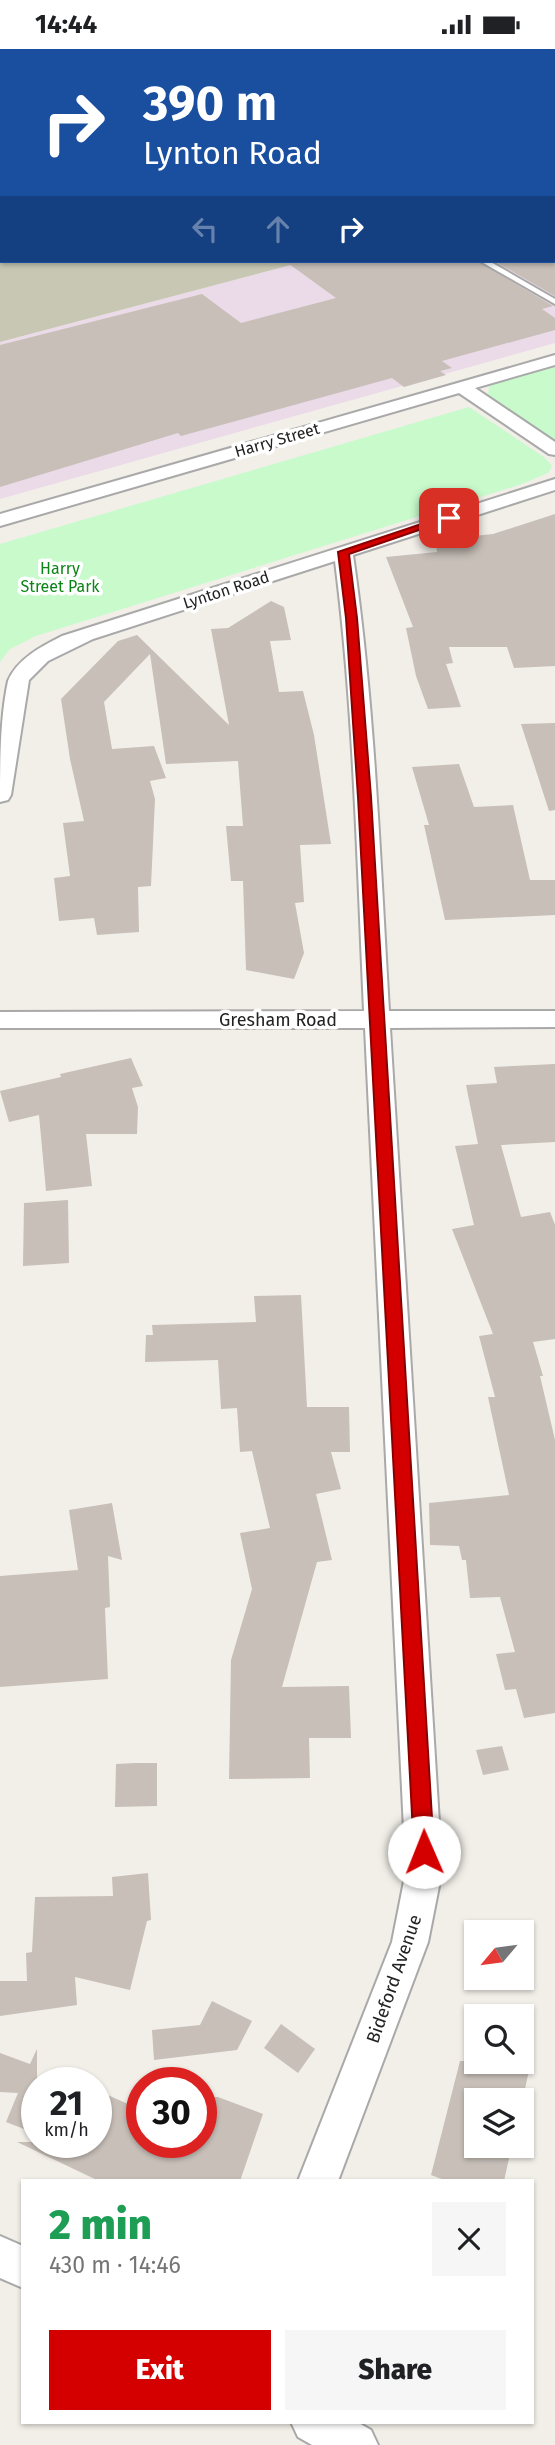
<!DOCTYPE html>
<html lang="en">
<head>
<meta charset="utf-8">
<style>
  :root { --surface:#fff; --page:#f6f6f6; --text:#202124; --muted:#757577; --accent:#d40000 }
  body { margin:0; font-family:"Fira Sans",sans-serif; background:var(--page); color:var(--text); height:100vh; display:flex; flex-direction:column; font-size:26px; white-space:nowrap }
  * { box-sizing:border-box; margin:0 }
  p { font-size:23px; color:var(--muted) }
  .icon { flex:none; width:38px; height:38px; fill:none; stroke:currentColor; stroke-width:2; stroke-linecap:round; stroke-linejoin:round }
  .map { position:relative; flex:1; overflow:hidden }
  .drawer { position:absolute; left:21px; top:2130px; width:513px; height:245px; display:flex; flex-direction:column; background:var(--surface); border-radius:0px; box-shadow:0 2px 5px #0004 }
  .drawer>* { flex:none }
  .top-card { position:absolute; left:0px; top:0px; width:556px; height:214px; box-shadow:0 2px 5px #0004; background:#1a4fa0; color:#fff; overflow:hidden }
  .needle { width:46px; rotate:241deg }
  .tools { position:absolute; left:464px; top:1871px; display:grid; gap:14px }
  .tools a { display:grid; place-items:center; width:70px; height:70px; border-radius:0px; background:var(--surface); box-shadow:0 2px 5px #0004; font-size:35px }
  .speed { position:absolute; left:21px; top:2018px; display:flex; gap:14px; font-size:35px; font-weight:700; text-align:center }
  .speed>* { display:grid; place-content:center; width:91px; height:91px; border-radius:50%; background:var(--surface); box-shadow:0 2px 5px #0004; line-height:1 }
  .speed small { font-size:18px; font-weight:400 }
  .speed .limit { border:10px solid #d22; background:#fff; color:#111 }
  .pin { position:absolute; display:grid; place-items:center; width:60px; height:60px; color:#fff; margin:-30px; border-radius:14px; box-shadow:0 4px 10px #0006 }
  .me { position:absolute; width:77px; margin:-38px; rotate:359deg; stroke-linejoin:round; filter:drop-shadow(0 0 5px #0008) }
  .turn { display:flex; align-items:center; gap:24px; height:147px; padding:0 28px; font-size:32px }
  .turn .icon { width:91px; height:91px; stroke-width:2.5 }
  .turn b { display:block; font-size:49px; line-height:60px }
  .lanes { display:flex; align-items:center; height:66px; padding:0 28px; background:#0003; justify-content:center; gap:35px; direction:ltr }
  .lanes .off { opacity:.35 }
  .round { display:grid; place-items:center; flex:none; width:74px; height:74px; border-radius:0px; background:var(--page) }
  .overview { display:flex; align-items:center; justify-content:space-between; height:119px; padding:0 28px }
  h1 { font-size:42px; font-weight:800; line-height:52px; color:#1e9e55 }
  .cta { display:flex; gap:14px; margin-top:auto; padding:14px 28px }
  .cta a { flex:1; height:80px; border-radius:0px; background:var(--accent); color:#fff; font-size:28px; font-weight:800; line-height:80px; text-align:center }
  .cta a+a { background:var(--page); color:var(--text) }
  .status { display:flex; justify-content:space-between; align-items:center; height:49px; padding:0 35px; background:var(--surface); direction:ltr }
  .status svg { height:19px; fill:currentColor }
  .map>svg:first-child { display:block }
  .industrial { fill:#ebdbe8 }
  .construction { fill:#c7c7b4 }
  .park { fill:#c8facc }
  .building { fill:#c7bfb8 }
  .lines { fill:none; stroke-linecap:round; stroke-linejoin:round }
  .lane-casing { stroke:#a9a9a9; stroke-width:4 }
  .street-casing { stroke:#a9a9a9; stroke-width:4 }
  .lane { fill:#fff; fill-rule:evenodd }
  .street { fill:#fff; fill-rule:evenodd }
  .route { fill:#d40000; stroke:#8a0000; stroke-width:2 }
  .labels { text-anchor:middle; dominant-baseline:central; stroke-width:7; stroke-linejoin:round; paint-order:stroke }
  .far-street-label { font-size:16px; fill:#222; stroke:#fff }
  .far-park-label { font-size:16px; fill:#0c8416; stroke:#fff }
  .street-label { font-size:18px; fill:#222; stroke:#fff }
</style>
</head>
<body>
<div class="status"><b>14:44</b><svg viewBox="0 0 49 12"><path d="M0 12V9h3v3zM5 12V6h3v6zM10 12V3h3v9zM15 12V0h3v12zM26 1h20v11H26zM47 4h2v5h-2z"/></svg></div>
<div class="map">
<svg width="555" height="2396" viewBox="0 0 555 2396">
  <rect width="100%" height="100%" fill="#f2efe9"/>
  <path class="industrial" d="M555,146V294L0,450V293L306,212H555Z"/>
  <path class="construction" d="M0,0H555V146V2H2V212H306L0,293Z"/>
  <g class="park">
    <path d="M555,316V392L488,346L489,338L496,333Z"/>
    <path d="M469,358L544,408L552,417L548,424L522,435L36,587L10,600L0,613V495Z"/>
  </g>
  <g class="building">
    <path d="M285,212H478L553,257L542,260L555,269V281L442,312L452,319L440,322L446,326L404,338L392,329L181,387L178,384L0,438V296L202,245L241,274L336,249Z"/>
    <path d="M494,212H555V247Z"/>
    <path d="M555,465V617L514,619L507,598H449L453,614L446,615L461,658L428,660L416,627L406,579L413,578L386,508L437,503L436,494H476L473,487L493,485Z"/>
    <path d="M271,552L284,558L291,591L270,592L279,643L303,642L314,686L331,795L300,796L304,853L295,854L304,904L294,930L246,921L243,832H231L226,777H243L238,712L166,715L150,605L104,653L112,700L154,697L166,729L150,732L155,750L151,837L138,838L139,883L97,886L94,869L59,872L54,829L70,827L63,774L84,772L70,710L61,650L118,592L137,586L229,676L211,580L228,579Z"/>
    <path d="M555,674V761L549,762L521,675Z"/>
    <path d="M459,715L474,758L513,756L530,831H555V866L445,871L424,776H429L412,718Z"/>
    <path d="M131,1009L143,1037L132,1039L138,1058L137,1085H86L92,1137L46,1142L39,1066L9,1073L0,1042L61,1028L60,1025Z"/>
    <path d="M555,1015V1093L501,1096L521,1168L550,1163L555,1176V1290L533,1293L543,1327H540L555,1391V1664L524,1669L516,1640L505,1641L496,1605L515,1603L500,1548L470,1549L466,1511H462L459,1497L430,1496L429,1454L509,1446L488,1348H495L479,1287L493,1285L452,1180L474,1176L455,1097L478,1095L466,1036L497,1034L494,1018Z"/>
    <path d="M68,1151L69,1214L23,1217L24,1154Z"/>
    <path d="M301,1246L307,1358H349L350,1403H331L341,1440L316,1445L332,1511L317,1513L282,1638L349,1637L351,1689H309L310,1729L229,1730L231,1611L252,1540L240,1484L270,1479L252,1402L240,1403L237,1359L221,1360L218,1311L145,1313L146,1286H153L152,1276L256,1273L254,1247Z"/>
    <path d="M112,1454L122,1511L108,1507L110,1558L105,1559L108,1630L0,1638V1527L78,1521L69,1461Z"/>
    <path d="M502,1697L509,1721L483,1726L476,1701Z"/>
    <path d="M136,1714H157V1757L115,1758L116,1715Z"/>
    <path d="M148,1824L151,1871L147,1872L130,1941L75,1928L77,1956L0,1967V1932H27L26,1904L32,1903L35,1848L113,1847L112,1828Z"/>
    <path d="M212,1952L252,1972L237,2001L154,2011L152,1981L200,1976Z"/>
    <path d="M281,1975L315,2000L298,2024L264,1999Z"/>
    <path d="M37,2000V2085L6,2073L18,2044L0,2043V2004L30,2015Z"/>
    <path d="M460,2012H531L522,2054V2051H476V2096H512L504,2132H447L431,2126Z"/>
    <path d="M96,2041L142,2061V2093H201V2064L207,2048H218L263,2065L240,2132H99L17,2093H96Z"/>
  </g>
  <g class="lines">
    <g class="lane-casing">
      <path id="lane" d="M480,212H489L555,250V255Z"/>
    </g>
    <g class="street-casing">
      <g id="street">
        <path d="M555,306V316L475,339L555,393V406L549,405L459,344L0,477V465Z"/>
        <path d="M555,430V441L353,506C375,657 380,810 389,962H555V978L390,979L442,1822L428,1893L338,2132H298L392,1893L406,1822L365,979H0V963L364,962C357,812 354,661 335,512L93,590L48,612L29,631L11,746L8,751L0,753C0,714 0,669 8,632C17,610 42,597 62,587Z"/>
        <path d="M0,2187L23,2197V2239L0,2229Z"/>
        <path d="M291,2373H357L371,2381L378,2396H312L298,2388Z"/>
      </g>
    </g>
    <use href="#lane" class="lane"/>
    <use href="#street" class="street"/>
  </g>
  <path class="route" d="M445,467L454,469L349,505L357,569L371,748L434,1803L431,1810L424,1813L417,1810L414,1803L358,748L346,569L338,503Z"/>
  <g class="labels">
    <g class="far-street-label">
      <text transform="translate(277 391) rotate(-16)">Harry Street</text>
      <text transform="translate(226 541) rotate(-18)">Lynton Road</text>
    </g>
    <g class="far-park-label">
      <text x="60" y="519">Harry<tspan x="60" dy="18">Street Park</tspan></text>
    </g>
    <g class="street-label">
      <text x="278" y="971">Gresham Road</text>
      <text transform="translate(394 1930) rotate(-71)">Bideford Avenue</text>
    </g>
  </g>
</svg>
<div class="tools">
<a><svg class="needle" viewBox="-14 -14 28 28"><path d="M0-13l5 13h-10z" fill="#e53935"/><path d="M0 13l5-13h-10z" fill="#757577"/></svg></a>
<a><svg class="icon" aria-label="search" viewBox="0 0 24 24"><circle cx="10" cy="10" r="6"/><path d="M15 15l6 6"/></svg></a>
<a><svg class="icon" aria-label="layers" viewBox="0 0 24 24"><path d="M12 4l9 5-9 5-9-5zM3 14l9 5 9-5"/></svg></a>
</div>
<div class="speed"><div>21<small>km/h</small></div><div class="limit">30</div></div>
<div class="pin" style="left:449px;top:469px;background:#d93025"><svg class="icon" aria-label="arrive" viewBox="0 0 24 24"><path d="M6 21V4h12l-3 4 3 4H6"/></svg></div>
<svg class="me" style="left:424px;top:1803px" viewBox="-20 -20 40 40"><circle r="19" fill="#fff"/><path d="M0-13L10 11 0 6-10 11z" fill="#d40000"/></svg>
<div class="top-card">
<div class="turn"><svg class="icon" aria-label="right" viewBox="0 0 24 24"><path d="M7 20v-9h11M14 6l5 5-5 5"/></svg><div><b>390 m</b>Lynton Road</div></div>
<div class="lanes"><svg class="icon off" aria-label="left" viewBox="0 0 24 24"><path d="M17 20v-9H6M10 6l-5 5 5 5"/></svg><svg class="icon off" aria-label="ahead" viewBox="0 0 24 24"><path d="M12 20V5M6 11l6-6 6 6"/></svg><svg class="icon" aria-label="right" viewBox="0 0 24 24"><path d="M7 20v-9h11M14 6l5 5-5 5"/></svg></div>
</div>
<section class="drawer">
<div class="overview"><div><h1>2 min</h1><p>430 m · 14:46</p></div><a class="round"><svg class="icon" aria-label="close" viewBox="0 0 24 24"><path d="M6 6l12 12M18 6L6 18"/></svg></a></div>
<div class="cta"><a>Exit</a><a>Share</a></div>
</section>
</div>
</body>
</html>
